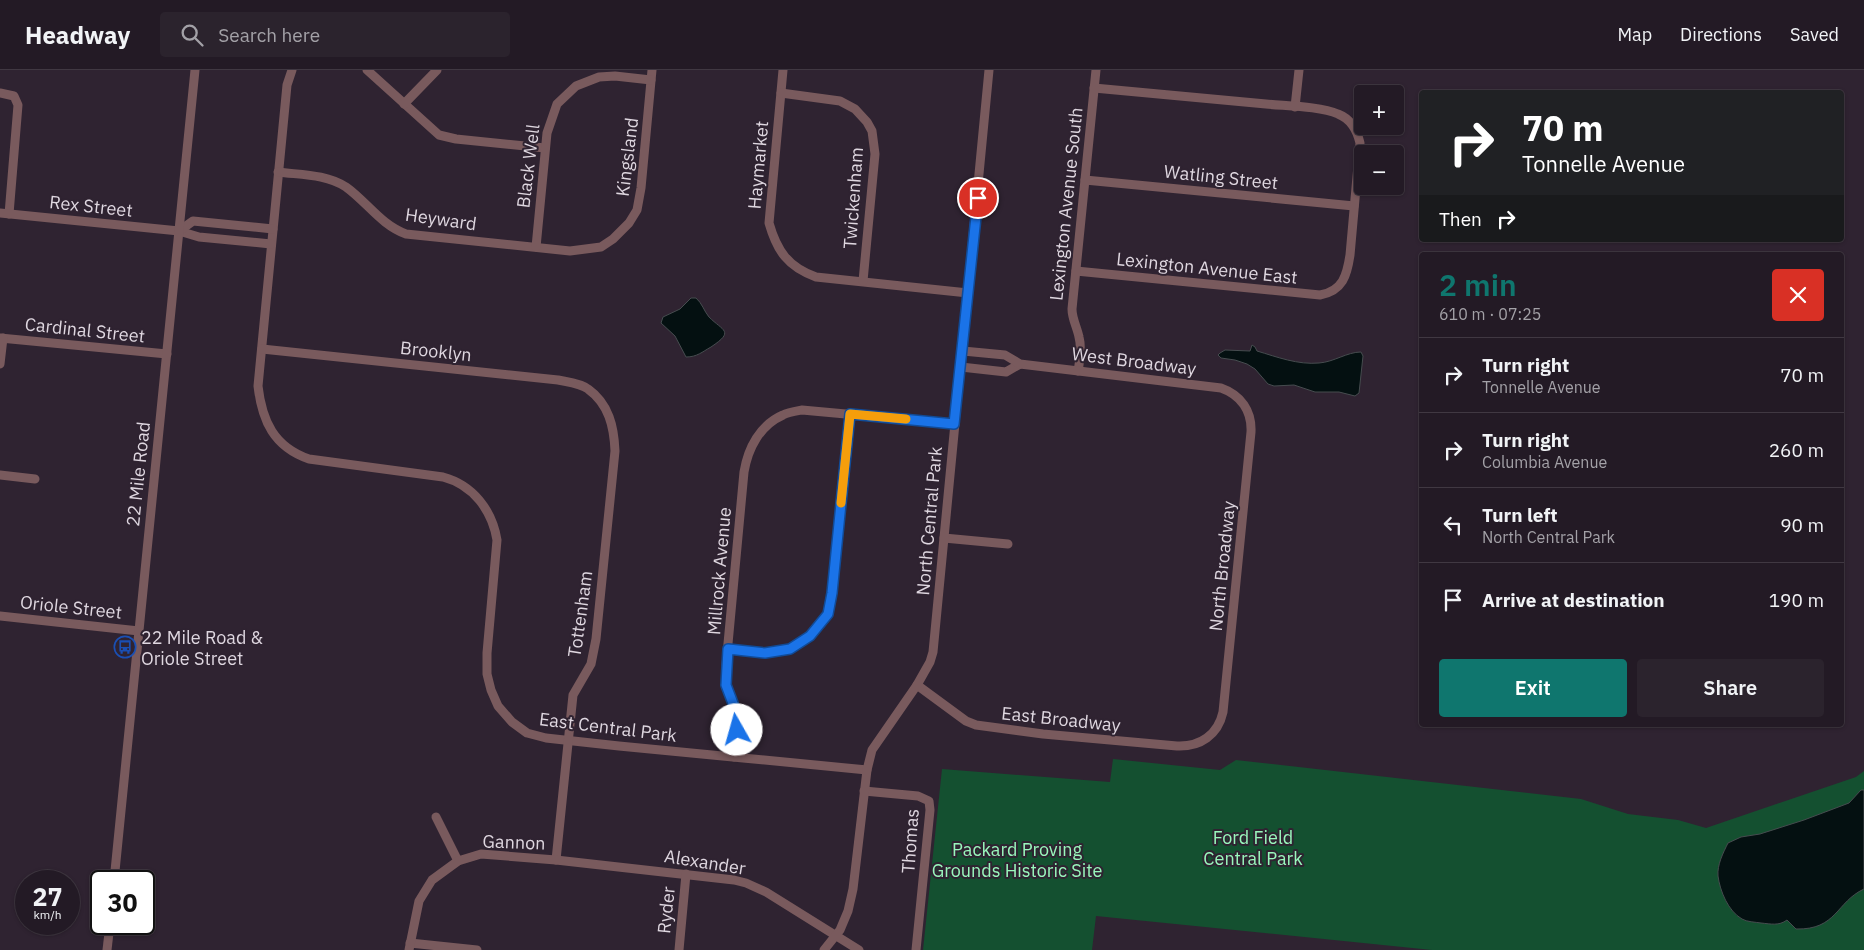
<!DOCTYPE html>
<html lang="en">
<head>
<meta charset="utf-8">
<style>
  :root { --surface:#231a25; --page:#2b232d; --text:#f1f3f6; --muted:#a3a1a7; --line:#403842; --accent:#0f766e }
  body { margin:0; font-family:"IBM Plex Sans",sans-serif; background:var(--page); color:var(--text); height:100vh; display:flex; flex-direction:column; font-size:19px; white-space:nowrap }
  * { box-sizing:border-box; margin:0 }
  p { font-size:16px; color:var(--muted) }
  .icon { flex:none; width:28px; height:28px; fill:none; stroke:currentColor; stroke-width:2; stroke-linecap:round; stroke-linejoin:round }
  .map { position:relative; flex:1; overflow:hidden }
  .panel { position:absolute; left:1419px; top:182px; width:425px; height:475px; display:flex; flex-direction:column; background:var(--surface); border-radius:5px; box-shadow:0 1px 4px #0004,0 0 0 1px var(--line) }
  .panel>* { flex:none }
  .banner { position:absolute; left:1419px; top:20px; width:425px; height:152px; border-radius:5px; box-shadow:0 1px 4px #0004,0 0 0 1px var(--line); background:#202124; color:#fff; overflow:hidden }
  .buttons { position:absolute; left:1354px; top:15px; display:grid; gap:10px }
  .buttons a { display:grid; place-items:center; width:50px; height:50px; border-radius:5px; background:var(--surface); box-shadow:0 1px 4px #0004,0 0 0 1px var(--line); font-size:25px }
  .speed { position:absolute; left:15px; top:800px; display:flex; gap:10px; font-size:25px; font-weight:700; text-align:center }
  .speed>* { display:grid; place-content:center; width:65px; height:65px; border-radius:50%; background:var(--surface); box-shadow:0 1px 4px #0004,0 0 0 1px var(--line); line-height:1 }
  .speed small { font-size:12px; font-weight:400 }
  .speed .limit { border:2px solid #111; border-radius:8px; background:#fff; color:#111 }
  .pin { position:absolute; display:grid; place-items:center; width:42px; height:42px; color:#fff; margin:-21px; border:2px solid #fff; border-radius:50%; box-shadow:0 1px 5px #0007 }
  .me { position:absolute; width:55px; margin:-28px; rotate:353deg; stroke-linejoin:round; filter:drop-shadow(0 0 4px #0008) }
  .turn { display:flex; align-items:center; gap:18px; height:105px; padding:0 20px; font-size:22px }
  .turn .icon { width:65px; height:65px; stroke-width:2.5 }
  .turn b { display:block; font-size:35px; line-height:42px }
  .then { display:flex; align-items:center; height:48px; padding:0 20px; background:#0003; gap:10px; font-size:19px }
  .round { display:grid; place-items:center; flex:none; width:52px; height:52px; border-radius:5px; background:var(--page) }
  .head { display:flex; align-items:center; justify-content:space-between; height:85px; padding:0 20px }
  h1 { font-size:30px; font-weight:600; line-height:38px; color:var(--accent) }
  .action { display:flex; gap:10px; margin-top:auto; padding:10px 20px }
  .action a { flex:1; height:58px; border-radius:5px; background:var(--accent); color:#fff; font-size:20px; font-weight:600; line-height:58px; text-align:center }
  .action a+a { background:var(--page); color:var(--text) }
  ul { padding:0; list-style:none }
  li { display:flex; align-items:center; gap:15px; height:75px; padding:0 20px; border-top:1px solid var(--line) }
  li div { flex:1 }
  li b { display:block; font-size:19px }
  li em { font-style:normal }
  header { display:flex; align-items:center; gap:30px; box-sizing:border-box; height:70px; padding:0 25px; background:var(--surface); border-bottom:1px solid var(--line) }
  header strong { font-size:24px }
  nav { display:flex; gap:28px; margin-inline-start:auto; font-size:18px }
  .search { width:350px; height:45px; background:var(--page); display:flex; align-items:center; gap:12px; box-sizing:border-box; padding:0 18px; border-radius:5px; color:var(--muted); font-size:19px }
  .map>svg:first-child { display:block }
  .green { fill:#145030 }
  .water { fill:#041011; stroke:#464c4f }
  .lines { fill:none; stroke-linecap:round; stroke-linejoin:round }
  .minor { stroke:#795a5d; stroke-width:9 }
  .route-casing { stroke:#114b97; stroke-width:12 }
  .route { stroke:#1a73e8; stroke-width:9 }
  .slow { stroke:#f59e0b; stroke-width:9 }
  .labels { text-anchor:middle; dominant-baseline:central; stroke-width:4; stroke-linejoin:round; paint-order:stroke }
  .street-label { font-size:18px; fill:#dfd7e0; stroke:#2f2331 }
  .poi-label { font-size:18px; fill:#dfd7e0; stroke:#2f2331; text-anchor:start }
  .park-label { font-size:18px; fill:#99f7bc; stroke:#2f2331 }
</style>
</head>
<body>
<header>
<strong>Headway</strong>
<div class="search"><svg class="icon" aria-label="search" viewBox="0 0 24 24"><circle cx="10" cy="10" r="6"/><path d="M15 15l6 6"/></svg>Search here</div>
<nav><a>Map</a><a>Directions</a><a>Saved</a></nav>
</header>
<div class="map">
<svg width="1864" height="880" viewBox="0 0 1864 880">
  <rect width="100%" height="100%" fill="#2f2331"/>
  <path class="green" d="M1113,689L1220,700L1236,690L1581,729L1628,744L1678,750L1706,758L1856,707L1864,701V880H1432L1096,846L1092,880H923L942,699L1110,712Z"/>
  <g class="water">
    <path d="M691,228H696C702,233 704,241 709,247C723,261 735,261 711,277C702,282 697,287 686,287L675,266L661,253L663,247L680,239Z"/>
    <path d="M1252,275L1255,277L1257,281C1277,287 1298,295 1319,293C1334,292 1347,282 1361,282L1363,286L1359,323L1355,326L1339,322H1315L1294,315L1274,316L1268,314L1255,299L1247,294L1235,290L1221,288L1218,285L1220,283L1225,280L1250,281Z"/>
    <path d="M1861,720H1864V819C1836,832 1837,860 1796,859L1787,850C1779,856 1771,854 1761,853C1755,852 1747,852 1742,849C1728,841 1720,821 1718,806C1717,795 1723,783 1728,773L1741,767L1760,764L1804,750L1849,733Z"/>
  </g>
  <g class="lines">
    <g class="minor">
      <path d="M292,0L287,15L258,316C262,351 274,377 309,389L443,407C473,415 492,440 497,470L487,583V604L491,620L498,636L512,652L527,663L546,668L619,676L867,700"/>
      <path d="M367,0L439,65L456,69L545,78"/>
      <path d="M783,0L769,153C777,181 788,197 816,207L968,223"/>
      <path d="M0,23L14,26L18,35L9,144"/>
      <path d="M781,23L840,31L855,39L867,52L872,61L875,84L863,211"/>
      <path d="M404,34L437,0"/>
      <path d="M1295,37L1299,0"/>
      <path d="M278,102C301,105 326,104 346,117C367,132 381,155 406,164L570,181L601,177L613,169L629,153L637,140L641,118L652,0"/>
      <path d="M1085,110L1354,136"/>
      <path d="M0,143L179,161L199,167L271,174"/>
      <path d="M179,161L193,151L273,159"/>
      <path d="M536,177L547,63L557,34L576,16L599,7L615,6L651,10"/>
      <path d="M1076,201L1320,225C1343,221 1347,205 1350,185L1360,73C1357,60 1351,49 1338,44C1320,36 1285,36 1266,34C1208,29 1151,23 1094,18"/>
      <path d="M0,268L167,284"/>
      <path d="M262,279L558,310C567,312 580,313 588,319C609,334 614,357 615,381L596,569L591,594L573,625L556,790"/>
      <path d="M0,294L3,268"/>
      <path d="M961,297L1006,302L1020,294"/>
      <path d="M1078,301C1080,290 1082,278 1079,267C1077,257 1072,249 1072,239L1096,0"/>
      <path d="M0,405L35,409"/>
      <path d="M944,468L1008,474"/>
      <path d="M0,546L139,561"/>
      <path d="M728,579L765,583L790,579L810,566L828,544L832,523L850,344"/>
      <path d="M917,615L966,651L976,655L1043,664L1177,676C1200,677 1218,665 1223,642L1251,362C1252,341 1241,325 1221,318L1020,294L1005,285L963,281"/>
      <path d="M734,687L737,644L726,615V595L744,402C748,378 760,355 783,345C788,342 796,341 802,340L955,354"/>
      <path d="M864,721L918,726L929,731L930,740L916,880"/>
      <path d="M436,747L458,791"/>
      <path d="M114,811L195,0"/>
      <path d="M410,873L477,880"/>
      <path d="M107,880L110,854"/>
      <path d="M409,880L419,831L432,810L458,791L481,784L556,790L734,810L746,813L766,822L859,880"/>
      <path d="M679,880L686,804"/>
      <path d="M824,880L840,860L848,841L853,819L867,700L872,680L917,615L930,592L933,582L989,0"/>
    </g>
  </g>
  <g class="lines">
    <g class="route-casing">
      <path id="route" d="M737,660V644L726,615L728,579L765,583L790,579L810,566L828,544L832,523L850,344L954,354L978,128"/>
    </g>
    <use href="#route" class="route"/>
    <path class="slow" d="M841,433L850,344L906,349"/>
  </g>
  <defs>
    <g id="bus-ring" transform="scale(1.125)"><circle r="9.5" fill="#2f2331" stroke="#1a4fb4" stroke-width="1.5"/><path d="M-5-6H5V4H4V6H2V4H-2V6H-4V4H-5ZM-3.5-4V0h7V-4ZM-3.5 1.2v1.5H-2V1.2ZM2 1.2v1.5H3.5V1.2Z" fill="#1a4fb4"/></g>
  </defs>
  <g fill-rule="evenodd">
    <use href="#bus-ring" x="125" y="577"/>
  </g>
  <g class="labels">
    <g class="street-label">
      <text transform="translate(627 87) rotate(-83)">Kingsland</text>
      <text transform="translate(758 95) rotate(-85)">Haymarket</text>
      <text transform="translate(528 96) rotate(-83)">Black Well</text>
      <text transform="translate(1221 107) rotate(6)">Watling Street</text>
      <text transform="translate(853 128) rotate(-86)">Twickenham</text>
      <text transform="translate(1066 134) rotate(-84)">Lexington Avenue South</text>
      <text transform="translate(91 136) rotate(6)">Rex Street</text>
      <text transform="translate(441 149) rotate(8)">Heyward</text>
      <text transform="translate(1207 198) rotate(6)">Lexington Avenue East</text>
      <text transform="translate(85 260) rotate(6)">Cardinal Street</text>
      <text transform="translate(436 281) rotate(6)">Brooklyn</text>
      <text transform="translate(1134 291) rotate(7)">West Broadway</text>
      <text transform="translate(138 404) rotate(-84)">22 Mile Road</text>
      <text transform="translate(929 451) rotate(-85)">North Central Park</text>
      <text transform="translate(1222 496) rotate(-84)">North Broadway</text>
      <text transform="translate(719 501) rotate(-85)">Millrock Avenue</text>
      <text transform="translate(71 537) rotate(6)">Oriole Street</text>
      <text transform="translate(580 544) rotate(-82)">Tottenham</text>
      <text transform="translate(1061 649) rotate(6)">East Broadway</text>
      <text transform="translate(608 657) rotate(7)">East Central Park</text>
      <text transform="translate(910 771) rotate(-86)">Thomas</text>
      <text transform="translate(514 772) rotate(2)">Gannon</text>
      <text transform="translate(705 792) rotate(9)">Alexander</text>
      <text transform="translate(666 840) rotate(-84)">Ryder</text>
    </g>
    <g class="poi-label">
      <text x="141" y="567">22 Mile Road &amp;<tspan x="141" dy="21">Oriole Street</tspan></text>
    </g>
    <g class="park-label">
      <text x="1253" y="767">Ford Field<tspan x="1253" dy="21">Central Park</tspan></text>
      <text x="1017" y="779">Packard Proving<tspan x="1017" dy="21">Grounds Historic Site</tspan></text>
    </g>
  </g>
</svg>
<div class="buttons">
<a>+</a>
<a>−</a>
</div>
<div class="speed"><div>27<small>km/h</small></div><div class="limit">30</div></div>
<div class="pin" style="left:978px;top:128px;background:#d93025"><svg class="icon" aria-label="arrive" viewBox="0 0 24 24"><path d="M6 21V4h12l-3 4 3 4H6"/></svg></div>
<svg class="me" style="left:737px;top:660px" viewBox="-20 -20 40 40"><circle r="19" fill="#fff"/><path d="M0-13L10 11 0 6-10 11z" fill="#1a73e8"/></svg>
<div class="banner">
<div class="turn"><svg class="icon" aria-label="right" viewBox="0 0 24 24"><path d="M7 20v-9h11M14 6l5 5-5 5"/></svg><div><b>70 m</b>Tonnelle Avenue</div></div>
<div class="then">Then<svg class="icon" aria-label="right" viewBox="0 0 24 24"><path d="M7 20v-9h11M14 6l5 5-5 5"/></svg></div>
</div>
<section class="panel">
<div class="head"><div><h1>2 min</h1><p>610 m · 07:25</p></div><a class="round" style="background:#d93025;color:#fff"><svg class="icon" aria-label="close" viewBox="0 0 24 24"><path d="M6 6l12 12M18 6L6 18"/></svg></a></div>
<ul>
<li><svg class="icon" aria-label="right" viewBox="0 0 24 24"><path d="M7 20v-9h11M14 6l5 5-5 5"/></svg><div><b>Turn right</b><p>Tonnelle Avenue</p></div><em>70 m</em></li>
<li><svg class="icon" aria-label="right" viewBox="0 0 24 24"><path d="M7 20v-9h11M14 6l5 5-5 5"/></svg><div><b>Turn right</b><p>Columbia Avenue</p></div><em>260 m</em></li>
<li><svg class="icon" aria-label="left" viewBox="0 0 24 24"><path d="M17 20v-9H6M10 6l-5 5 5 5"/></svg><div><b>Turn left</b><p>North Central Park</p></div><em>90 m</em></li>
<li><svg class="icon" aria-label="arrive" viewBox="0 0 24 24"><path d="M6 21V4h12l-3 4 3 4H6"/></svg><div><b>Arrive at destination</b></div><em>190 m</em></li>
</ul>
<div class="action"><a>Exit</a><a>Share</a></div>
</section>
</div>
</body>
</html>
